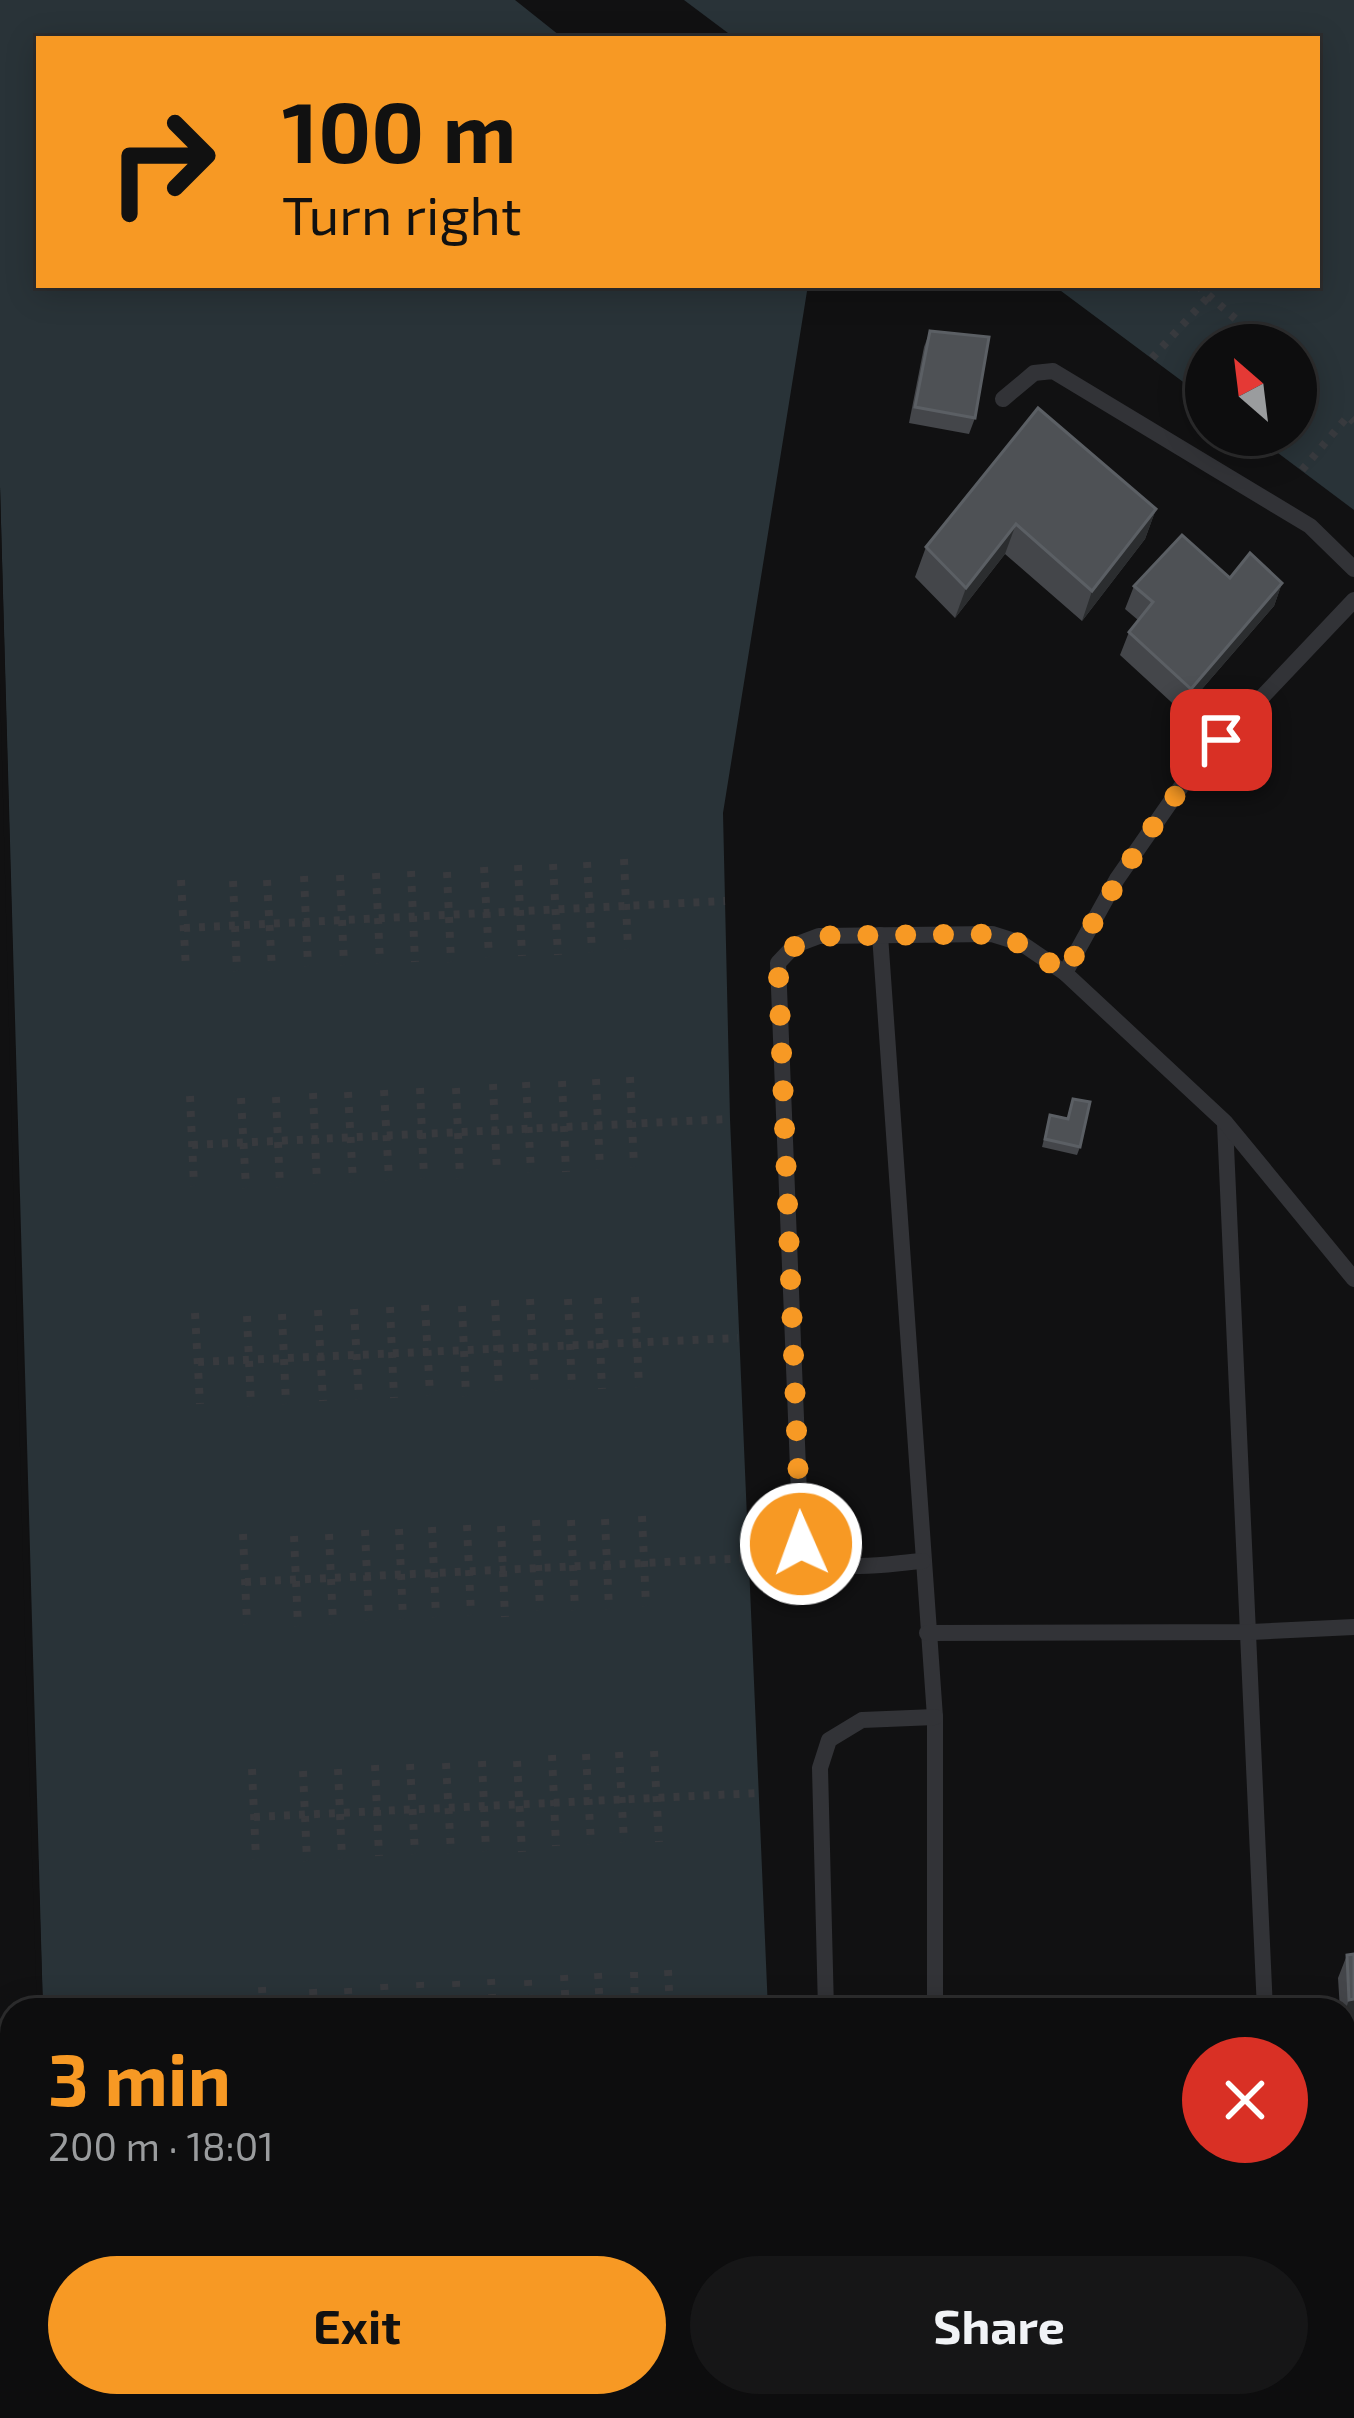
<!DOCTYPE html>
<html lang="en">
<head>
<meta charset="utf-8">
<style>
  :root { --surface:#0d0d0e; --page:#161617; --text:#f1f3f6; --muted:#9a9c9e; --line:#2d2d2e; --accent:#f79924 }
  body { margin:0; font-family:"Exo 2",sans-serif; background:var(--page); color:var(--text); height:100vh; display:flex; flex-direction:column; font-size:45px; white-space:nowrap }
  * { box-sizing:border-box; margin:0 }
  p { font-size:39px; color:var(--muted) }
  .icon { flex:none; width:66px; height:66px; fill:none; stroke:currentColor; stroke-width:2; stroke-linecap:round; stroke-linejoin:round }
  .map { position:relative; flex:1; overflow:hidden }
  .sheet { position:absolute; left:0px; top:1998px; width:1356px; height:420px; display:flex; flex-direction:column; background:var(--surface); border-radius:36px 36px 0 0; box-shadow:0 6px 30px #0003,0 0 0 3px var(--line) }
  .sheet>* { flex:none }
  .banner { position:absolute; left:36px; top:36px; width:1284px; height:252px; border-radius:0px; box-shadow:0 6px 30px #0003,0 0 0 3px var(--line); background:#f79924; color:#111; overflow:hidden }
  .needle { width:78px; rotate:332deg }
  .fabs { position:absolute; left:1185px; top:324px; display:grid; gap:24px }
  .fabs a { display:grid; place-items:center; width:132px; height:132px; border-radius:50%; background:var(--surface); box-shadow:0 6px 30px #0003,0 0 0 3px var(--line); font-size:60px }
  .pin { position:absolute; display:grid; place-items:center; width:102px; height:102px; color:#fff; margin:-51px; border-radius:24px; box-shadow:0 6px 18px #0006 }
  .me { position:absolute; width:132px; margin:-66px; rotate:358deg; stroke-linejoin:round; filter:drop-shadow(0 0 9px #0008) }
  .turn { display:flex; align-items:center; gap:42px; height:252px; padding:0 48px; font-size:54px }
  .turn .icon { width:156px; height:156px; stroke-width:2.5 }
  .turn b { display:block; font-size:84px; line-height:102px }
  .round { display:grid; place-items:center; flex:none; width:126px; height:126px; border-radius:63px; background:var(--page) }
  .summary { display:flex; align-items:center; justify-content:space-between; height:204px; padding:0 48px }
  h1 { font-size:72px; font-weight:700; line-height:90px; color:var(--accent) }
  .primary-button { display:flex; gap:24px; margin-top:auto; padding:24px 48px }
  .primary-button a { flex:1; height:138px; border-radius:72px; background:var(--accent); color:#111; font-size:48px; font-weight:700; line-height:138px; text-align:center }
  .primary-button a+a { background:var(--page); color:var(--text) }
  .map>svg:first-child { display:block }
  .water { fill:#293338 }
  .pier { fill:#111112 }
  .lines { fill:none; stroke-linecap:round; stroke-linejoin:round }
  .path { stroke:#383a3e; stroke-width:8; stroke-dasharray:6 9; stroke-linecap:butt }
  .lane { stroke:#323337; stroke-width:16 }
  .wall { fill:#44464a }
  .shaded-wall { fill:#2b2d2f }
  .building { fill:#4e5155; stroke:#5b5f64; stroke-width:3 }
  .route { stroke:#f79924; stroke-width:21; stroke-dasharray:0 37.8 }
</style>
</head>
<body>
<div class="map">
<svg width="1354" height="2418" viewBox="0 0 1354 2418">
  <rect width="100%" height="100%" fill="#111112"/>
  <g class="water">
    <path d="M0,0H515L564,39H39V285H808L723,813L730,1119L768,2010H43L0,487Z"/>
    <path d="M684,0H1354V510L1254,435H1296V345H1206V399L1053,285H1317V39H736Z"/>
  </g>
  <g class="pier">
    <path d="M0,487L32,1676L43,2010H37L26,1676L0,684Z"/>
    <path d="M309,2406L786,2410L792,2411L786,2416L315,2412Z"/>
  </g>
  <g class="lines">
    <g class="path">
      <path d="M1197,285L1265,345"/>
      <path d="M1152,358L1209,296"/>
      <path d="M1302,470L1348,416L1354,422"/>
      <path d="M624,859L628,949"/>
      <path d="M587,862L592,952"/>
      <path d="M553,864L558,955"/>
      <path d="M518,865L522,956"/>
      <path d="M484,867L489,957"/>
      <path d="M411,871L415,962"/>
      <path d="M447,872L451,962"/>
      <path d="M376,873L380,963"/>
      <path d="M340,875L344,965"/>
      <path d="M304,876L308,966"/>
      <path d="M181,880L186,969"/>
      <path d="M267,880L272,970"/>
      <path d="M233,881L237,971"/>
      <path d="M184,928L725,901"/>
      <path d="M630,1077L634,1167"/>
      <path d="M596,1079L600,1169"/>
      <path d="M562,1081L566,1172"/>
      <path d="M526,1082L531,1172"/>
      <path d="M493,1084L497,1173"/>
      <path d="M420,1088L424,1178"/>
      <path d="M456,1088L460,1178"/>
      <path d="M384,1090L389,1180"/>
      <path d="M348,1092L353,1182"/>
      <path d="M313,1093L317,1183"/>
      <path d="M190,1096L194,1186"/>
      <path d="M276,1097L280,1187"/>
      <path d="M241,1098L246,1188"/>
      <path d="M192,1145L730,1119"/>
      <path d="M635,1297L639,1387"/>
      <path d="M598,1298L602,1389"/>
      <path d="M530,1299L535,1389"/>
      <path d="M568,1299L572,1389"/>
      <path d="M495,1300L499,1390"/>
      <path d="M425,1305L430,1395"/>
      <path d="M462,1306L466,1396"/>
      <path d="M390,1307L394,1398"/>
      <path d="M354,1309L359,1399"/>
      <path d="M318,1310L323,1401"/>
      <path d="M195,1313L200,1404"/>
      <path d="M282,1314L286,1404"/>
      <path d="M247,1316L251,1406"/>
      <path d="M198,1362L738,1338"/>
      <path d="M642,1516L646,1606"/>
      <path d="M605,1519L609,1609"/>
      <path d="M536,1520L540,1610"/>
      <path d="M571,1520L575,1610"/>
      <path d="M467,1525L471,1615"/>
      <path d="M501,1526L505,1617"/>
      <path d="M432,1527L436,1617"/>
      <path d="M399,1529L403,1619"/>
      <path d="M365,1530L369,1620"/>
      <path d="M243,1534L247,1624"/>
      <path d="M329,1534L333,1624"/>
      <path d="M294,1536L298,1626"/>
      <path d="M245,1582L749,1558"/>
      <path d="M654,1751L659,1842"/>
      <path d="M619,1752L624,1842"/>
      <path d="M586,1754L591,1844"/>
      <path d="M552,1755L556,1846"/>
      <path d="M482,1761L486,1851"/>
      <path d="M517,1761L522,1852"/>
      <path d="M446,1763L451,1853"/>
      <path d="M410,1764L415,1854"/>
      <path d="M375,1765L379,1856"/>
      <path d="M252,1769L256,1859"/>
      <path d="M338,1769L342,1859"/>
      <path d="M303,1771L307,1861"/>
      <path d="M254,1817L758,1793"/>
      <path d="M668,1970L670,2010"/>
      <path d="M634,1972L635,2010"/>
      <path d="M598,1973L600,2010"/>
      <path d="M564,1975L566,2010"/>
      <path d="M491,1979L493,2010"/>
      <path d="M528,1980L529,2010"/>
      <path d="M456,1981L457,2010"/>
      <path d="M420,1982L421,2010"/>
      <path d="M384,1984L386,2010"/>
      <path d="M262,1987L263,2010"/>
      <path d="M348,1988L349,2010"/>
      <path d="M313,1989L314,2010"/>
    </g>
    <g class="lane">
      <path d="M1003,399L1034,373L1053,371L1310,526L1354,569"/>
      <path d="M880,935L935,1717V2010"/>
      <path d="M1065,973L1117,879L1192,771L1354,600"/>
      <path d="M1225,1124L1265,2010"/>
      <path d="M923,1561C879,1564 833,1577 801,1544L778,963L795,945L819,936L992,934L1021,943L1065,973L1225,1122L1354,1279"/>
      <path d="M927,1633L1251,1632L1354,1627"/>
      <path d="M826,2010L820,1768L829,1740L862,1720L935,1717"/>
      <path d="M1344,2367H1354"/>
      <path d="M931,2406L937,2418"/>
      <path d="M1277,2406L1279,2418"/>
    </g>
  </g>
  <g class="wall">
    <path d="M930,331L975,418L969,434L909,423L924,347Z"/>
    <path d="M1038,408L1156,509L1145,539L1082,621L1005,554L955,618L915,577L926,547Z"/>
    <path d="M1230,578L1282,583L1274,606L1182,712L1120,655L1129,632L1138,620L1125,609L1134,586Z"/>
    <path d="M1073,1099L1080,1147L1077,1155L1042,1147L1050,1115L1067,1119Z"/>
    <path d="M1347,1955L1354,2022L1344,2023V2010H1340L1338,1978Z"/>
  </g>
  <g class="shaded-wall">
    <path d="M1156,509L1145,539L1082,621L1092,591Z"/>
    <path d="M1016,524L1005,554L955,618L966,588Z"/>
    <path d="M1282,583L1274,606L1182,712L1191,689Z"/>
    <path d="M1354,1999V2022L1344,2023V2014L1349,2000Z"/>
  </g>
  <g class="building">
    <path d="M930,331L989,337L975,418L915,407Z"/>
    <path d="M1038,408L1156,509L1092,591L1016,524L966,588L926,547Z"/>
    <path d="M1182,535L1230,578L1250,553L1282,583L1191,689L1129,632L1153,602L1134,586Z"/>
    <path d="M1073,1099L1090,1102L1080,1147L1045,1139L1050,1115L1068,1119Z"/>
    <path d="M1354,1954V1999L1349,2000L1347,1955Z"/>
  </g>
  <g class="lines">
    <path class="route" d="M801,1544L778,963L796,945L820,936L992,934L1021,944L1065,973C1110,891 1158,810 1221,740"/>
  </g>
</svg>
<div class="fabs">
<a><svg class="needle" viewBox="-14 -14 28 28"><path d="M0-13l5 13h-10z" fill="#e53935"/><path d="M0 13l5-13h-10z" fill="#9a9c9e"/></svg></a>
</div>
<div class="pin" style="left:1221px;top:740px;background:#d93025"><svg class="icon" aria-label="arrive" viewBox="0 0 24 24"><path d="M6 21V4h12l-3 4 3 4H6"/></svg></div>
<svg class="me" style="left:801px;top:1544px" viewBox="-20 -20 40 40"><circle r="17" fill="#f79924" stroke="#fff" stroke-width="3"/><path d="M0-11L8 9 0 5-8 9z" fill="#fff"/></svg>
<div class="banner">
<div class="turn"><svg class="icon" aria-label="right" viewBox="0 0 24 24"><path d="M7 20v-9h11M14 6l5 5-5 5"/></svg><div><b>100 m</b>Turn right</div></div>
</div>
<section class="sheet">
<div class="summary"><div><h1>3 min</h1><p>200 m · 18:01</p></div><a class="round" style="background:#d93025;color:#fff"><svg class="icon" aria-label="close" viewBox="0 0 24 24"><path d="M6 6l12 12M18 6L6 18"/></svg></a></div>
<div class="primary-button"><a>Exit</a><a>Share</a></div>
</section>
</div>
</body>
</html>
